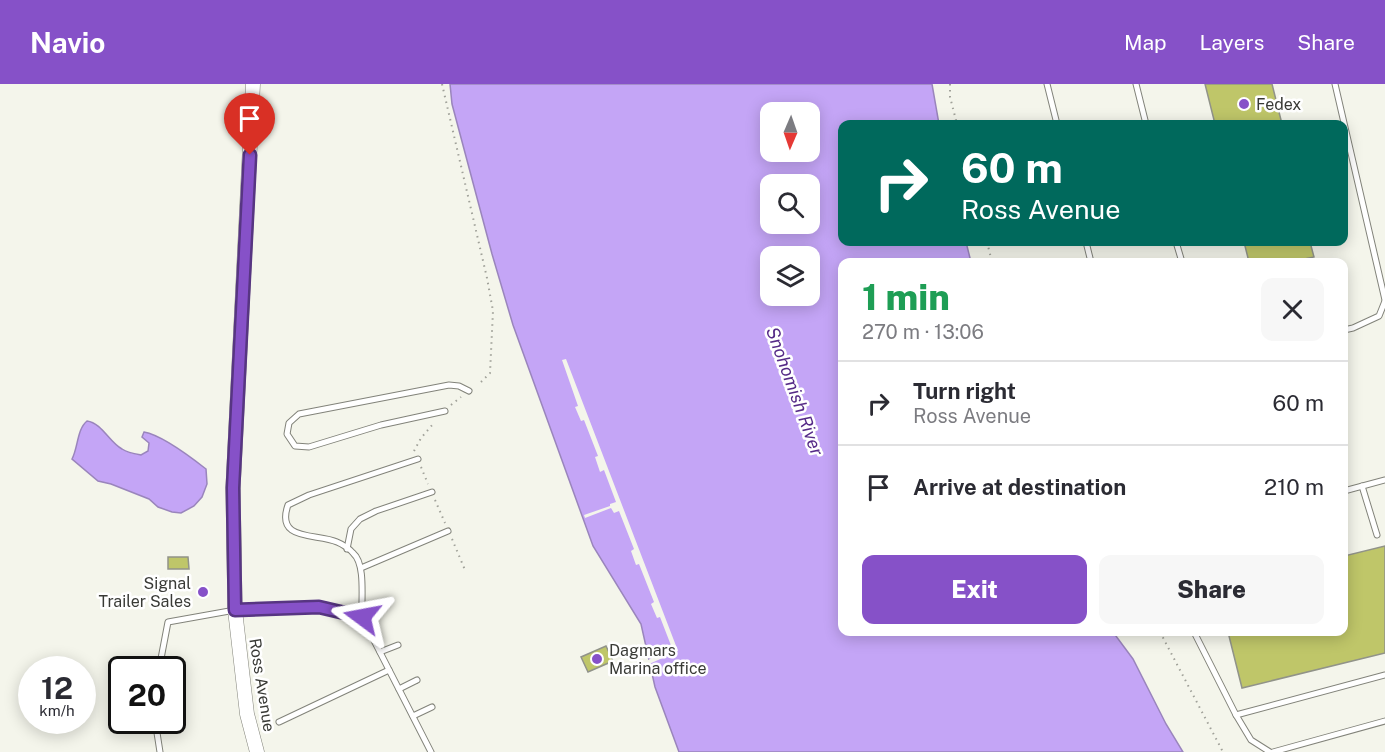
<!DOCTYPE html>
<html lang="en">
<head>
<meta charset="utf-8">
<style>
  :root { --surface:#fff; --page:#f7f7f7; --text:#2b2b33; --muted:#7c7c81; --line:#e1e1e2; --accent:#8651c8 }
  body { margin:0; font-family:"Public Sans",sans-serif; background:var(--page); color:var(--text); height:100vh; display:flex; flex-direction:column; font-size:22px; white-space:nowrap }
  * { box-sizing:border-box; margin:0 }
  p { font-size:20px; color:var(--muted) }
  .icon { flex:none; width:33px; height:33px; fill:none; stroke:currentColor; stroke-width:2; stroke-linecap:round; stroke-linejoin:round }
  .map { position:relative; flex:1; overflow:hidden }
  .details { position:absolute; left:838px; top:174px; width:510px; height:378px; display:flex; flex-direction:column; background:var(--surface); border-radius:12px; box-shadow:0 3px 15px #0003 }
  .details>* { flex:none }
  .banner { position:absolute; left:838px; top:36px; width:510px; height:126px; border-radius:12px; box-shadow:0 3px 15px #0003; background:#00695c; color:#fff; overflow:hidden }
  .needle { width:39px; rotate:182deg }
  .tools { position:absolute; left:760px; top:18px; display:grid; gap:12px }
  .tools a { display:grid; place-items:center; width:60px; height:60px; border-radius:12px; background:var(--surface); box-shadow:0 3px 15px #0003; font-size:30px }
  .speed { position:absolute; left:18px; top:572px; display:flex; gap:12px; font-size:30px; font-weight:700; text-align:center }
  .speed>* { display:grid; place-content:center; width:78px; height:78px; border-radius:50%; background:var(--surface); box-shadow:0 3px 15px #0003; line-height:1 }
  .speed small { font-size:15px; font-weight:400 }
  .speed .limit { border:3px solid #111; border-radius:9px; background:#fff; color:#111 }
  .pin { position:absolute; display:grid; place-items:center; width:51px; height:51px; color:#fff; margin:-62px -26px; border-radius:50% 50% 50% 0; rotate:-45deg; box-shadow:0 0 6px #0007 }
  .pin .icon { rotate:45deg }
  .me { position:absolute; width:66px; margin:-33px; rotate:283deg; stroke-linejoin:round; filter:drop-shadow(0 0 4px #0008) }
  .turn { display:flex; align-items:center; gap:21px; height:126px; padding:0 24px; font-size:27px }
  .turn .icon { width:78px; height:78px; stroke-width:2.5 }
  .turn b { display:block; font-size:42px; line-height:51px }
  .round { display:grid; place-items:center; flex:none; width:63px; height:63px; border-radius:12px; background:var(--page) }
  .summary { display:flex; align-items:center; justify-content:space-between; height:102px; padding:0 24px }
  h1 { font-size:36px; font-weight:800; line-height:45px; color:#1e9e55 }
  .button { display:flex; gap:12px; margin-top:auto; padding:12px 24px }
  .button a { flex:1; height:69px; border-radius:12px; background:var(--accent); color:#fff; font-size:24px; font-weight:800; line-height:69px; text-align:center }
  .button a+a { background:var(--page); color:var(--text) }
  ul { padding:0; list-style:none }
  li { display:flex; align-items:center; gap:18px; height:84px; padding:0 24px; border-top:2px solid var(--line) }
  li div { flex:1 }
  li b { display:block; font-size:22px }
  li em { font-style:normal }
  header { display:flex; align-items:center; gap:36px; box-sizing:border-box; height:84px; padding:0 30px; background:var(--accent); color:#fff }
  header strong { font-size:28px }
  nav { display:flex; gap:33px; margin-inline-start:auto; font-size:21px }
  .map>svg:first-child { display:block }
  .water { fill:#c4a5f6; stroke:#9a85bc; stroke-width:1.5; fill-rule:evenodd }
  .pier { fill:#f4f5eb }
  .building { fill:#bfc669; stroke:#919389; stroke-width:1.5 }
  .lines { fill:none; stroke-linecap:round; stroke-linejoin:round }
  .service-casing { stroke:#82837a; stroke-width:7 }
  .tertiary-casing { stroke:#82837a; stroke-width:15 }
  .path { stroke:#a0a199; stroke-width:2; stroke-dasharray:1.5 4.5; stroke-linecap:butt }
  .service { stroke:#fff; stroke-width:5 }
  .tertiary { stroke:#fff; stroke-width:14 }
  .route-casing { stroke:#573582; stroke-width:15 }
  .route { stroke:#8651c8; stroke-width:10 }
  .poi-dot { fill:#8651c8; stroke:#fff; stroke-width:2 }
  .labels { text-anchor:middle; dominant-baseline:central; stroke-width:5; stroke-linejoin:round; paint-order:stroke }
  .poi-label { font-size:16px; fill:#393a36; stroke:#fff; text-anchor:start }
  .street-label { font-size:16px; fill:#393a36; stroke:#fff }
  .water-label { font-size:18px; font-style:italic; fill:#552a87; stroke:#fff }
</style>
</head>
<body>
<header>
<strong>Navio</strong>
<nav><a>Map</a><a>Layers</a><a>Share</a></nav>
</header>
<div class="map">
<svg width="1385" height="668" viewBox="0 0 1385 668">
  <rect width="100%" height="100%" fill="#f4f5eb"/>
  <g class="water">
    <path d="M450,0H932L939,40H843V158H966L971,178H843V548H1113L1133,575L1166,640L1183,668H679L655,603L641,540L593,462L513,241L492,170L452,20ZM771,28H810V68H771ZM771,100H810V140H771ZM771,172H810V212H771Z"/>
    <path d="M87,337C102,339 109,358 122,365C128,369 135,370 141,371L148,367L149,359L142,353L144,348C161,351 192,374 206,385L207,400L202,413L194,422L181,429L172,428L158,423L149,415L111,400L98,397L72,375C78,364 77,345 87,337Z"/>
  </g>
  <path class="pier" d="M566,275L678,567L647,581L646,577L672,564L660,533L657,534L651,520L654,518L639,480L636,481L631,467L634,465L619,427L614,429L611,424L585,434L584,431L610,422V420L616,418L604,386L600,388L595,373L598,372L584,336L581,337L575,323L578,322L562,276Z"/>
  <g class="building">
    <path d="M1205,0H1272L1282,40H1215Z"/>
    <path d="M1244,158H1310L1314,173L1290,178H1249Z"/>
    <path d="M1385,462V569L1242,604L1228,548H1344V472Z"/>
    <path d="M168,473H188L189,485H168Z"/>
    <path d="M606,562L613,577L588,588L581,573Z"/>
  </g>
  <g class="lines">
    <g class="service-casing">
      <g id="service">
        <path d="M1047,0L1057,40"/>
        <path d="M1136,0L1146,40"/>
        <path d="M1335,0L1385,216"/>
        <path d="M1086,158L1091,178"/>
        <path d="M1176,158L1182,178"/>
        <path d="M1344,246L1353,244L1379,232L1385,217"/>
        <path d="M445,327L381,341L309,363L295,362L287,350L289,339L299,330L449,301L459,302L469,307"/>
        <path d="M1362,402L1377,451"/>
        <path d="M1344,407L1385,396"/>
        <path d="M347,465L351,445L360,435L376,427L432,408"/>
        <path d="M361,484L448,447"/>
        <path d="M382,524L362,533C361,516 366,480 353,469C350,465 342,460 337,458C317,449 275,458 288,421L309,411L418,375"/>
        <path d="M1194,548L1236,631L1251,656L1270,668"/>
        <path d="M380,568L398,561"/>
        <path d="M159,585L168,538L235,526L319,523L362,533L431,668"/>
        <path d="M399,605L417,596"/>
        <path d="M1236,631L1385,591"/>
        <path d="M413,632L432,623"/>
        <path d="M155,636L160,668"/>
        <path d="M279,638L389,586"/>
        <path d="M1273,668L1385,637"/>
      </g>
    </g>
    <g class="tertiary-casing">
      <path id="tertiary" d="M253,0L233,404L235,526L247,630L257,668"/>
    </g>
    <g class="path">
      <path d="M442,0L487,194L493,227L490,289L478,301"/>
      <path d="M950,0V13L957,40"/>
      <path d="M987,158L992,178"/>
      <path d="M451,321L461,313"/>
      <path d="M414,367L421,354L433,340"/>
      <path d="M421,383L428,400"/>
      <path d="M435,416L445,439"/>
      <path d="M452,455L465,486"/>
      <path d="M1160,548L1223,668"/>
    </g>
    <use href="#service" class="service"/>
    <use href="#tertiary" class="tertiary"/>
  </g>
  <g class="lines">
    <g class="route-casing">
      <path id="route" d="M250,71L233,404L235,526L319,523L362,533"/>
    </g>
    <use href="#route" class="route"/>
  </g>
  <g class="poi-dot">
    <circle cx="1244" cy="20" r="6"/>
    <circle cx="203" cy="508" r="6"/>
    <circle cx="597" cy="575" r="6"/>
  </g>
  <g class="labels">
    <g class="poi-label">
      <text x="1256" y="20">Fedex</text>
      <text x="191" y="499" text-anchor="end">Signal<tspan x="191" dy="18">Trailer Sales</tspan></text>
      <text x="609" y="566">Dagmars<tspan x="609" dy="18">Marina office</tspan></text>
    </g>
    <g class="street-label">
      <text transform="translate(262 601) rotate(81)">Ross Avenue</text>
    </g>
    <g class="water-label">
      <text transform="translate(795 307) rotate(70)">Snohomish River</text>
    </g>
  </g>
</svg>
<div class="tools">
<a><svg class="needle" viewBox="-14 -14 28 28"><path d="M0-13l5 13h-10z" fill="#e53935"/><path d="M0 13l5-13h-10z" fill="#7c7c81"/></svg></a>
<a><svg class="icon" aria-label="search" viewBox="0 0 24 24"><circle cx="10" cy="10" r="6"/><path d="M15 15l6 6"/></svg></a>
<a><svg class="icon" aria-label="layers" viewBox="0 0 24 24"><path d="M12 4l9 5-9 5-9-5zM3 14l9 5 9-5"/></svg></a>
</div>
<div class="speed"><div>12<small>km/h</small></div><div class="limit">20</div></div>
<div class="pin" style="left:250px;top:71px;background:#d93025"><svg class="icon" aria-label="arrive" viewBox="0 0 24 24"><path d="M6 21V4h12l-3 4 3 4H6"/></svg></div>
<svg class="me" style="left:362px;top:533px" viewBox="-20 -20 40 40"><path d="M0-17L14 15 0 8-14 15z" fill="#8651c8" stroke="#fff" stroke-width="4"/></svg>
<div class="banner">
<div class="turn"><svg class="icon" aria-label="right" viewBox="0 0 24 24"><path d="M7 20v-9h11M14 6l5 5-5 5"/></svg><div><b>60 m</b>Ross Avenue</div></div>
</div>
<section class="details">
<div class="summary"><div><h1>1 min</h1><p>270 m · 13:06</p></div><a class="round"><svg class="icon" aria-label="close" viewBox="0 0 24 24"><path d="M6 6l12 12M18 6L6 18"/></svg></a></div>
<ul>
<li><svg class="icon" aria-label="right" viewBox="0 0 24 24"><path d="M7 20v-9h11M14 6l5 5-5 5"/></svg><div><b>Turn right</b><p>Ross Avenue</p></div><em>60 m</em></li>
<li><svg class="icon" aria-label="arrive" viewBox="0 0 24 24"><path d="M6 21V4h12l-3 4 3 4H6"/></svg><div><b>Arrive at destination</b></div><em>210 m</em></li>
</ul>
<div class="button"><a>Exit</a><a>Share</a></div>
</section>
</div>
</body>
</html>
